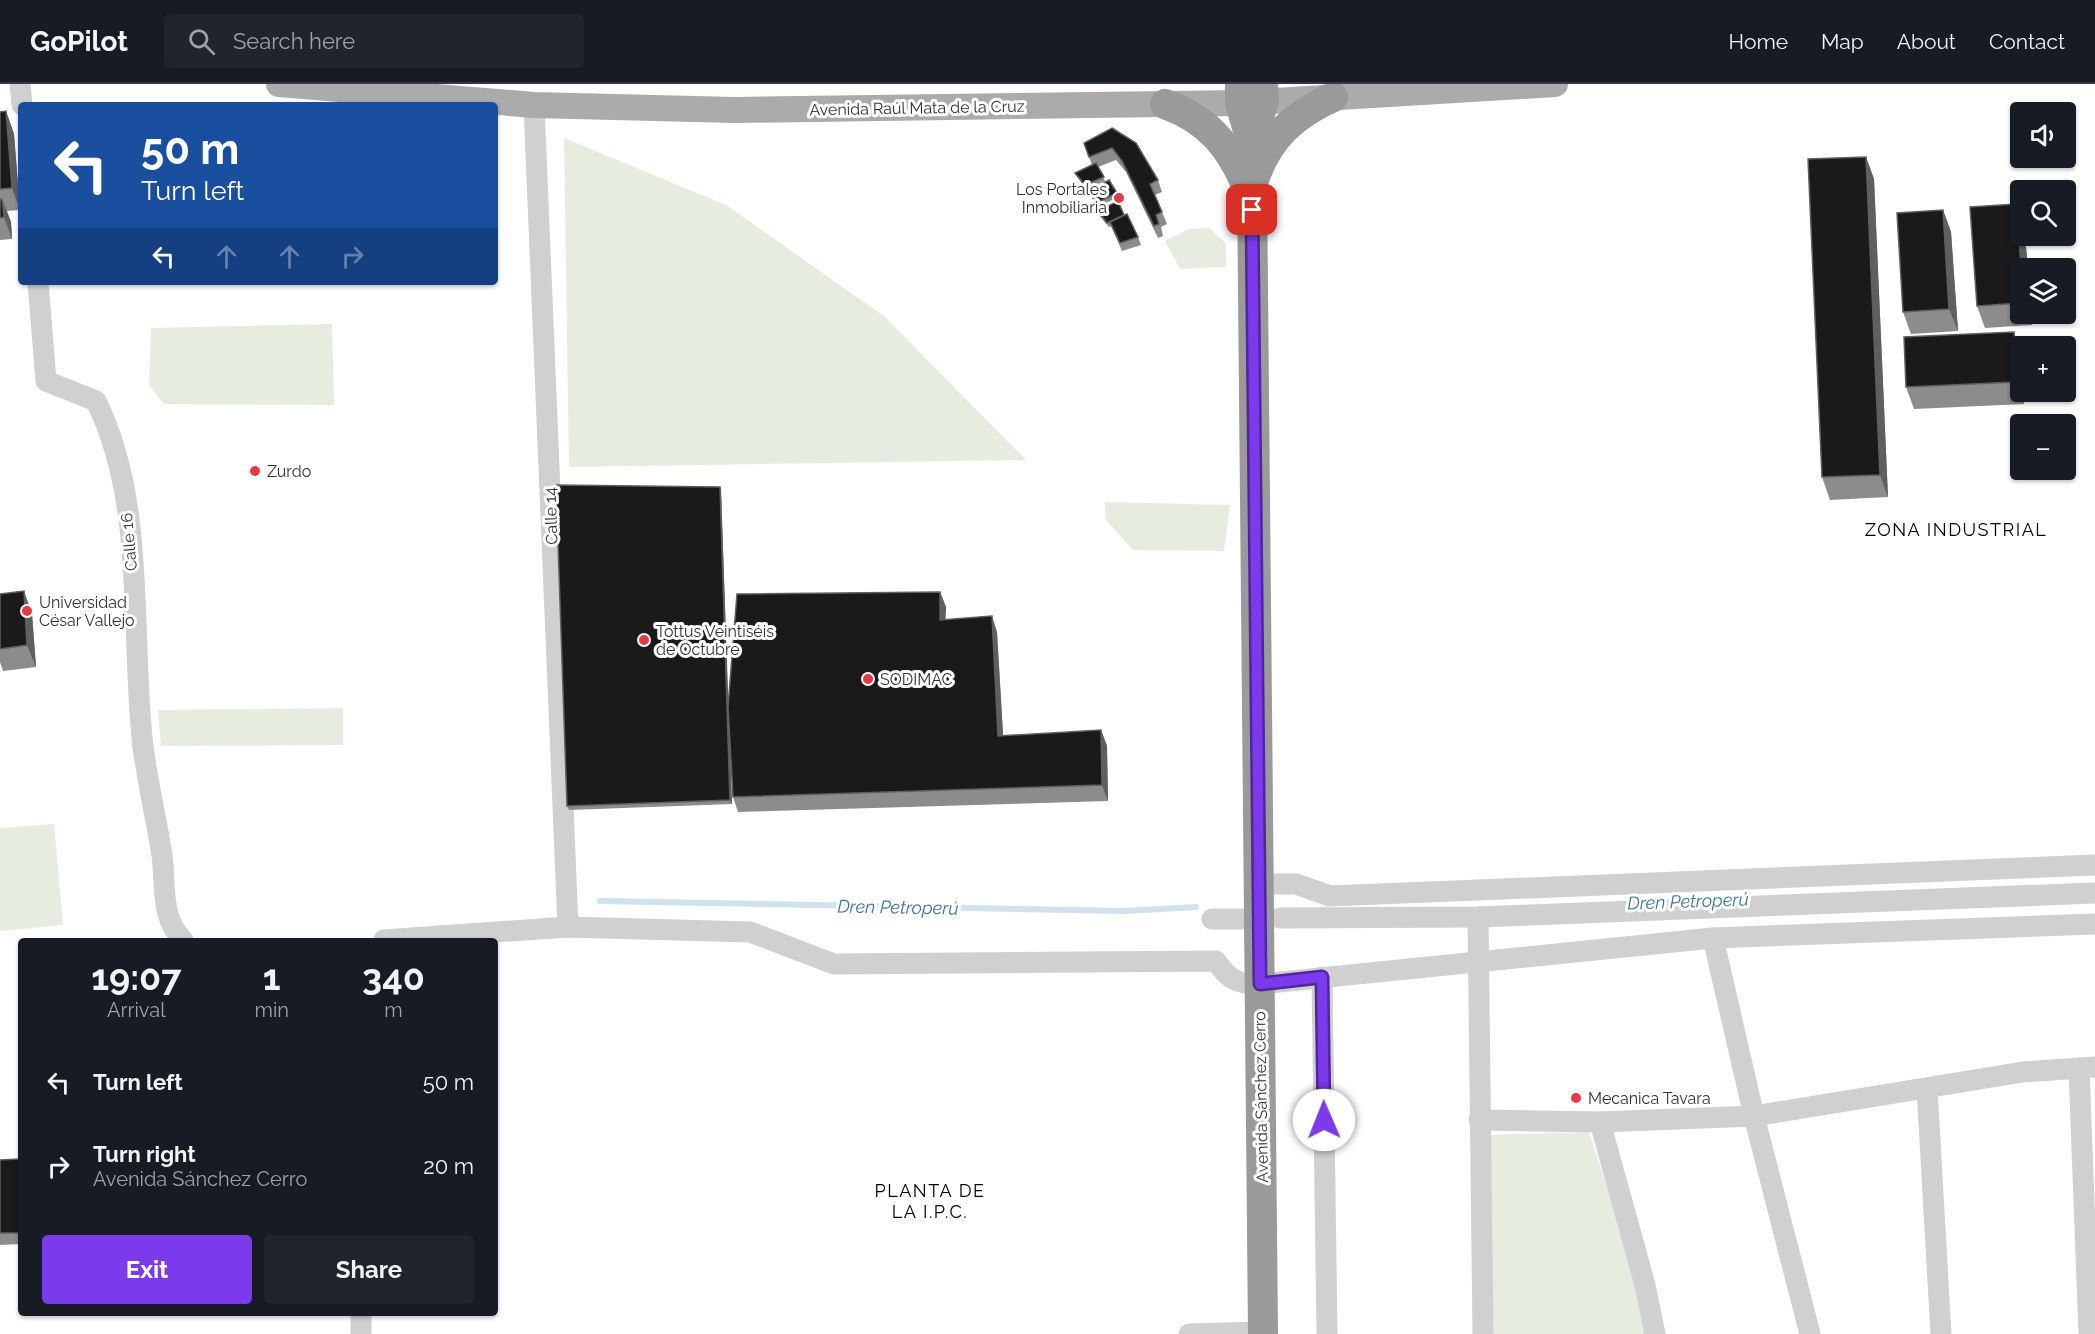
<!DOCTYPE html>
<html lang="en">
<head>
<meta charset="utf-8">
<style>
  :root { --surface:#171b24; --page:#20242c; --text:#f1f3f6; --muted:#9ea1a6; --line:#363941; --accent:#7c3aed }
  body { margin:0; font-family:Raleway,sans-serif; background:var(--page); color:var(--text); height:100vh; display:flex; flex-direction:column; font-size:22px; white-space:nowrap }
  * { box-sizing:border-box; margin:0 }
  p { font-size:20px; color:var(--muted) }
  .icon { flex:none; width:33px; height:33px; fill:none; stroke:currentColor; stroke-width:2; stroke-linecap:round; stroke-linejoin:round }
  .map { position:relative; flex:1; overflow:hidden }
  .details { position:absolute; left:18px; top:854px; width:480px; height:378px; display:flex; flex-direction:column; background:var(--surface); border-radius:6px; box-shadow:0 2px 4px #0004 }
  .details>* { flex:none }
  .top-card { position:absolute; left:18px; top:18px; width:480px; height:183px; border-radius:6px; box-shadow:0 2px 4px #0004; background:#1a4fa0; color:#fff; overflow:hidden }
  .tools { position:absolute; left:2010px; top:18px; display:grid; gap:12px }
  .tools a { display:grid; place-items:center; width:66px; height:66px; border-radius:6px; background:var(--surface); box-shadow:0 2px 4px #0004; font-size:30px }
  .pin { position:absolute; display:grid; place-items:center; width:51px; height:51px; color:#fff; margin:-26px; border-radius:12px; box-shadow:0 3px 9px #0006 }
  .me { position:absolute; width:66px; margin:-33px; rotate:359deg; stroke-linejoin:round; filter:drop-shadow(0 0 4px #0008) }
  .turn { display:flex; align-items:center; gap:21px; height:126px; padding:0 24px; font-size:27px }
  .turn .icon { width:78px; height:78px; stroke-width:2.5 }
  .turn b { display:block; font-size:42px; line-height:51px }
  .lanes { display:flex; align-items:center; height:57px; padding:0 24px; background:#0003; justify-content:center; gap:30px; direction:ltr }
  .lanes .off { opacity:.35 }
  .eta { display:flex; justify-content:space-evenly; align-items:center; height:102px; text-align:center }
  .eta b { font-size:36px; font-weight:700; line-height:42px }
  .action { display:flex; gap:12px; margin-top:auto; padding:12px 24px }
  .action a { flex:1; height:69px; border-radius:6px; background:var(--accent); color:#fff; font-size:24px; font-weight:700; line-height:69px; text-align:center }
  .action a+a { background:var(--page); color:var(--text) }
  ul { padding:0; list-style:none }
  li { display:flex; align-items:center; gap:18px; height:84px; padding:0 24px }
  li div { flex:1 }
  li b { display:block; font-size:22px }
  li em { font-style:normal }
  header { display:flex; align-items:center; gap:36px; box-sizing:border-box; height:84px; padding:0 30px; background:var(--surface); border-bottom:2px solid var(--line) }
  header strong { font-size:28px }
  nav { display:flex; gap:33px; margin-inline-start:auto; font-size:21px }
  .search { width:420px; height:54px; background:var(--page); display:flex; align-items:center; gap:15px; box-sizing:border-box; padding:0 21px; border-radius:6px; color:var(--muted); font-size:22px }
  .map>svg:first-child { display:block }
  .green { fill:#e6ecdf }
  .lines { fill:none; stroke-linecap:round; stroke-linejoin:round }
  .stream { stroke:#cfe2ee; stroke-width:6 }
  .minor { stroke:#d0d0d0; stroke-width:21 }
  .major { stroke:#ababab; stroke-width:26 }
  .highway { stroke:#9a9a9a; stroke-width:30 }
  .wall { fill:#8c8c8c }
  .shaded-wall { fill:#5f5f5f }
  .building { fill:#1a1a1a; stroke:#5f5f5f; stroke-width:1.5 }
  .route-casing { stroke:#51269a; stroke-width:15 }
  .route { stroke:#7c3aed; stroke-width:10 }
  .poi-dot { fill:#e63946; stroke:#fff; stroke-width:2 }
  .labels { text-anchor:middle; dominant-baseline:central; stroke-width:6; stroke-linejoin:round; paint-order:stroke }
  .street-label { font-size:16px; fill:#333; stroke:#fff }
  .poi-label { font-size:16px; fill:#333; stroke:#fff; text-anchor:start }
  .neighbourhood-label { font-size:18px; letter-spacing:1.5px; fill:#000; stroke:#fff }
  .water-label { font-size:18px; font-style:italic; fill:#3f7597; stroke:#fff }
</style>
</head>
<body>
<header>
<strong>GoPilot</strong>
<div class="search"><svg class="icon" aria-label="search" viewBox="0 0 24 24"><circle cx="10" cy="10" r="6"/><path d="M15 15l6 6"/></svg>Search here</div>
<nav><a>Home</a><a>Map</a><a>About</a><a>Contact</a></nav>
</header>
<div class="map">
<svg width="2095" height="1250" viewBox="0 0 2095 1250">
  <rect width="100%" height="100%" fill="#fff"/>
  <g class="green">
    <path d="M564,54L726,121L885,233L1026,376L569,383Z"/>
    <path d="M1209,144L1226,159V183L1180,185L1165,157L1189,145Z"/>
    <path d="M332,240L334,321L164,320L149,301L151,244Z"/>
    <path d="M1105,418L1230,421L1224,467L1133,466L1106,436Z"/>
    <path d="M343,624V661L161,662L158,626Z"/>
    <path d="M54,740L63,841L0,847V744Z"/>
    <path d="M1589,1048L1646,1220L1649,1250H1490L1485,1051Z"/>
  </g>
  <g class="lines">
    <path class="stream" d="M600,817L1125,827L1196,823"/>
    <g class="minor">
      <path d="M20,0L22,21"/>
      <path d="M534,21L568,843"/>
      <path d="M38,198L46,297L96,317C147,420 130,551 143,663C148,699 156,735 162,771C166,801 160,834 183,856"/>
      <path d="M1259,800H1296L1330,812L2095,781"/>
      <path d="M1478,833L1483,1250"/>
      <path d="M1280,834L1478,833L2095,809"/>
      <path d="M1212,835H1241"/>
      <path d="M1713,854L1754,1032L1810,1250"/>
      <path d="M384,856L568,843L750,848L834,880L1216,877C1229,896 1237,900 1260,900L1713,854L2095,840"/>
      <path d="M1322,893L1327,1250"/>
      <path d="M2079,984L2089,1250"/>
      <path d="M1927,1004L1941,1250"/>
      <path d="M1479,1036L1600,1038L1754,1032L2023,988L2095,983"/>
      <path d="M1600,1038L1645,1201L1655,1250"/>
      <path d="M361,1228V1250"/>
      <path d="M1189,1250L1263,1248"/>
    </g>
    <path class="major" d="M279,0L534,21L735,26L1240,19L1555,0"/>
    <g class="highway">
      <path d="M1240,0V19L1251,57L1252,101L1263,1250"/>
      <path d="M1165,20C1210,36 1232,65 1249,108"/>
      <path d="M1251,57L1264,17L1263,0"/>
      <path d="M1255,93C1269,53 1295,30 1333,13"/>
    </g>
  </g>
  <g class="wall">
    <path d="M6,27L14,50L20,126L7,127L11,138L12,155L0,156V28Z"/>
    <path d="M1112,44L1158,96L1162,108L1155,111L1167,140L1161,143L1163,152L1158,154L1126,88L1116,76L1098,83L1105,97L1086,105L1077,93L1075,89L1092,81L1084,59Z"/>
    <path d="M1866,73L1874,95L1888,413L1830,416L1822,393Z"/>
    <path d="M1089,107L1117,109L1118,113L1098,123Z"/>
    <path d="M2017,120L2020,131V152H2025L2028,184H2020V230H2031L2032,241L1985,244L1977,222Z"/>
    <path d="M1943,126L1951,148L1958,247L1911,250L1903,228Z"/>
    <path d="M1098,127L1124,132L1138,153L1141,161L1122,167L1111,142L1109,143L1099,131Z"/>
    <path d="M2014,248L2024,320L1914,325L1906,303Z"/>
    <path d="M721,406L728,616L940,508L946,523L945,536L997,548L1003,652L1101,646L1107,662L1108,717L738,728L733,713L730,658L732,720L569,726L567,722Z"/>
    <path d="M0,510L32,530L36,583L3,587L0,578Z"/>
    <path d="M0,1076L21,1079V1160L0,1161Z"/>
  </g>
  <g class="shaded-wall">
    <path d="M6,27L14,50L20,126L12,104Z"/>
    <path d="M1866,73L1874,95L1888,413L1880,391Z"/>
    <path d="M2,115L11,138L12,155L4,133Z"/>
    <path d="M2017,120L2020,131V152H2025L2028,184H2021Z"/>
    <path d="M1943,126L1951,148L1958,247L1949,225Z"/>
    <path d="M2027,230H2031L2032,241Z"/>
    <path d="M2014,248L2020,267V308H2024V320L2016,298Z"/>
    <path d="M720,403L721,406L732,720L730,716Z"/>
    <path d="M24,507L32,530L36,583L27,561Z"/>
    <path d="M940,508L946,523L945,551L940,536Z"/>
    <path d="M992,532L997,548L1004,667L998,652Z"/>
    <path d="M1101,646L1107,662L1108,717L1102,701Z"/>
    <path d="M19,1075L21,1079V1116Z"/>
  </g>
  <g class="building">
    <path d="M6,27L12,104L0,105V28Z"/>
    <path d="M1112,44L1136,59L1158,96L1150,100L1162,128L1156,131L1159,140L1154,142L1122,77L1112,64L1089,73L1084,59Z"/>
    <path d="M1866,73L1880,391L1822,393L1808,75Z"/>
    <path d="M1096,79L1104,93L1085,101L1075,89Z"/>
    <path d="M1109,96L1117,109L1096,119L1089,107Z"/>
    <path d="M2,115L4,133L0,134V116Z"/>
    <path d="M1118,117L1124,131L1107,139L1098,127Z"/>
    <path d="M2017,120L2021,184L2020,219L1977,222L1970,123Z"/>
    <path d="M1943,126L1949,225L1903,228L1897,129Z"/>
    <path d="M1127,130L1138,153L1120,159L1110,138Z"/>
    <path d="M2014,248L2016,298L1906,303L1904,253Z"/>
    <path d="M556,401L720,403L730,716L567,722Z"/>
    <path d="M24,507L27,561L0,565V510Z"/>
    <path d="M940,508V536L992,532L998,652L1101,646L1102,701L733,713L728,623L737,510Z"/>
    <path d="M19,1075L21,1149H0V1076Z"/>
  </g>
  <g class="lines">
    <g class="route-casing">
      <path id="route" d="M1252,126L1260,900L1322,893L1324,1036"/>
    </g>
    <use href="#route" class="route"/>
  </g>
  <g class="poi-dot">
    <circle cx="1119" cy="114" r="6"/>
    <circle cx="255" cy="387" r="6"/>
    <circle cx="27" cy="527" r="6"/>
    <circle cx="644" cy="556" r="6"/>
    <circle cx="868" cy="595" r="6"/>
    <circle cx="1576" cy="1014" r="6"/>
  </g>
  <g class="labels">
    <g class="street-label">
      <text transform="translate(917 24) rotate(-1)">Avenida Raúl Mata de la Cruz</text>
      <text transform="translate(551 432) rotate(-92)">Calle 14</text>
      <text transform="translate(129 458) rotate(-95)">Calle 16</text>
      <text transform="translate(1261 1013) rotate(-91)">Avenida Sánchez Cerro</text>
    </g>
    <g class="poi-label">
      <text x="1107" y="105" text-anchor="end">Los Portales<tspan x="1107" dy="18">Inmobiliaria</tspan></text>
      <text x="267" y="387">Zurdo</text>
      <text x="39" y="518">Universidad<tspan x="39" dy="18">César Vallejo</tspan></text>
      <text x="656" y="547">Tottus Veintiséis<tspan x="656" dy="18">de Octubre</tspan></text>
      <text x="880" y="595">SODIMAC</text>
      <text x="1588" y="1014">Mecanica Tavara</text>
    </g>
    <g class="neighbourhood-label">
      <text x="1956" y="445">ZONA INDUSTRIAL</text>
      <text x="930" y="1106">PLANTA DE<tspan x="930" dy="21">LA I.P.C.</tspan></text>
    </g>
    <g class="water-label">
      <text transform="translate(1688 817) rotate(-2)">Dren Petroperú</text>
      <text transform="translate(898 823) rotate(1)">Dren Petroperú</text>
    </g>
  </g>
</svg>
<div class="tools">
<a><svg class="icon" aria-label="sound" viewBox="0 0 24 24"><path d="M4 9h4l5-4v14l-5-4H4zM17 9q2 3 0 6"/></svg></a>
<a><svg class="icon" aria-label="search" viewBox="0 0 24 24"><circle cx="10" cy="10" r="6"/><path d="M15 15l6 6"/></svg></a>
<a><svg class="icon" aria-label="layers" viewBox="0 0 24 24"><path d="M12 4l9 5-9 5-9-5zM3 14l9 5 9-5"/></svg></a>
<a>+</a>
<a>−</a>
</div>
<div class="pin" style="left:1252px;top:126px;background:#d93025"><svg class="icon" aria-label="arrive" viewBox="0 0 24 24"><path d="M6 21V4h12l-3 4 3 4H6"/></svg></div>
<svg class="me" style="left:1324px;top:1036px" viewBox="-20 -20 40 40"><circle r="19" fill="#fff"/><path d="M0-13L10 11 0 6-10 11z" fill="#7c3aed"/></svg>
<div class="top-card">
<div class="turn"><svg class="icon" aria-label="left" viewBox="0 0 24 24"><path d="M17 20v-9H6M10 6l-5 5 5 5"/></svg><div><b>50 m</b>Turn left</div></div>
<div class="lanes"><svg class="icon" aria-label="left" viewBox="0 0 24 24"><path d="M17 20v-9H6M10 6l-5 5 5 5"/></svg><svg class="icon off" aria-label="ahead" viewBox="0 0 24 24"><path d="M12 20V5M6 11l6-6 6 6"/></svg><svg class="icon off" aria-label="ahead" viewBox="0 0 24 24"><path d="M12 20V5M6 11l6-6 6 6"/></svg><svg class="icon off" aria-label="right" viewBox="0 0 24 24"><path d="M7 20v-9h11M14 6l5 5-5 5"/></svg></div>
</div>
<section class="details">
<div class="eta">
<div><b>19:07</b><p>Arrival</p></div>
<div><b>1</b><p>min</p></div>
<div><b>340</b><p>m</p></div>
</div>
<ul>
<li><svg class="icon" aria-label="left" viewBox="0 0 24 24"><path d="M17 20v-9H6M10 6l-5 5 5 5"/></svg><div><b>Turn left</b></div><em>50 m</em></li>
<li><svg class="icon" aria-label="right" viewBox="0 0 24 24"><path d="M7 20v-9h11M14 6l5 5-5 5"/></svg><div><b>Turn right</b><p>Avenida Sánchez Cerro</p></div><em>20 m</em></li>
</ul>
<div class="action"><a>Exit</a><a>Share</a></div>
</section>
</div>
</body>
</html>
